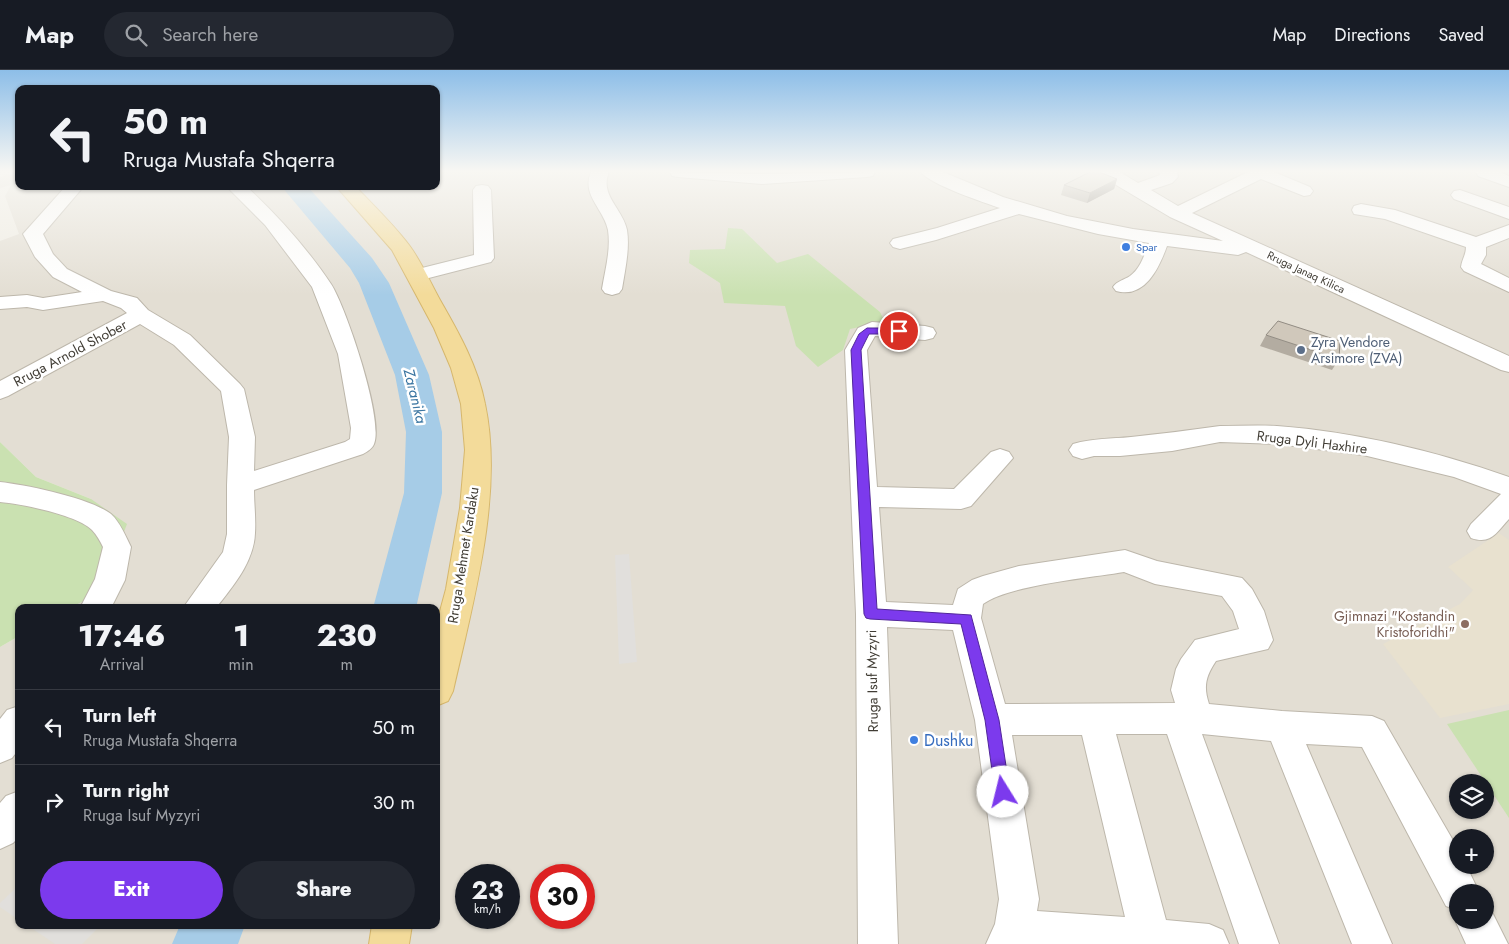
<!DOCTYPE html>
<html lang="en">
<head>
<meta charset="utf-8">
<style>
  :root { --surface:#171b24; --page:#242831; --text:#f1f3f6; --muted:#9ea1a6; --line:#363941; --accent:#7c3aed }
  body { margin:0; font-family:Jost,sans-serif; background:var(--page); color:var(--text); height:100vh; display:flex; flex-direction:column; font-size:19px; white-space:nowrap }
  * { box-sizing:border-box; margin:0 }
  p { font-size:16px; color:var(--muted) }
  .icon { flex:none; width:28px; height:28px; fill:none; stroke:currentColor; stroke-width:2; stroke-linecap:round; stroke-linejoin:round }
  .map { position:relative; flex:1; overflow:hidden }
  .side { position:absolute; left:15px; top:534px; width:425px; height:325px; display:flex; flex-direction:column; background:var(--surface); border-radius:10px; box-shadow:0 1px 4px #0004 }
  .side>* { flex:none }
  .guide { position:absolute; left:15px; top:15px; width:425px; height:105px; border-radius:10px; box-shadow:0 1px 4px #0004; background:#171b24; color:var(--text); overflow:hidden }
  .controls { position:absolute; left:1449px; top:704px; display:grid; gap:10px }
  .controls a { display:grid; place-items:center; width:45px; height:45px; border-radius:50%; background:var(--surface); box-shadow:0 1px 4px #0004; font-size:25px }
  .speed { position:absolute; left:455px; top:794px; display:flex; gap:10px; font-size:25px; font-weight:700; text-align:center }
  .speed>* { display:grid; place-content:center; width:65px; height:65px; border-radius:50%; background:var(--surface); box-shadow:0 1px 4px #0004; line-height:1 }
  .speed small { font-size:12px; font-weight:400 }
  .speed .limit { border:8px solid #d22; background:#fff; color:#111 }
  .pin { position:absolute; display:grid; place-items:center; width:42px; height:42px; color:#fff; margin:-21px; border:2px solid #fff; border-radius:50%; box-shadow:0 1px 5px #0007 }
  .me { position:absolute; width:55px; margin:-28px; rotate:351deg; stroke-linejoin:round; filter:drop-shadow(0 0 4px #0008) }
  .turn { display:flex; align-items:center; gap:18px; height:105px; padding:0 25px; font-size:22px }
  .turn .icon { width:65px; height:65px; stroke-width:2.5 }
  .turn b { display:block; font-size:35px; line-height:42px }
  .eta { display:flex; justify-content:space-evenly; align-items:center; height:85px; text-align:center }
  .eta b { font-size:30px; font-weight:800; line-height:35px }
  .action { display:flex; gap:10px; margin-top:auto; padding:10px 25px }
  .action a { flex:1; height:58px; border-radius:30px; background:var(--accent); color:#fff; font-size:20px; font-weight:800; line-height:58px; text-align:center }
  .action a+a { background:var(--page); color:var(--text) }
  ul { padding:0; list-style:none }
  li { display:flex; align-items:center; gap:15px; height:75px; padding:0 25px; border-top:1px solid var(--line) }
  li div { flex:1 }
  li b { display:block; font-size:19px }
  li em { font-style:normal }
  header { display:flex; align-items:center; gap:30px; box-sizing:border-box; height:70px; padding:0 25px; background:var(--surface); border-bottom:1px solid var(--line) }
  header strong { font-size:24px }
  nav { display:flex; gap:28px; margin-inline-start:auto; font-size:18px }
  .search { width:350px; height:45px; background:var(--page); display:flex; align-items:center; gap:12px; box-sizing:border-box; padding:0 18px; border-radius:28px; color:var(--muted); font-size:19px }
  .map>svg:first-child { display:block }
  .residential { fill:#e3ded3; fill-rule:evenodd }
  .education { fill:#e8e1cf }
  .green { fill:#cae1b1 }
  .parking { fill:#e1dfdc }
  .lines { fill:none; stroke-linecap:round; stroke-linejoin:round }
  .river { fill:#a6cce7; fill-rule:evenodd }
  .minor-casing { stroke:#bdb7ab; stroke-width:2 }
  .major-casing { stroke:#d6b76c; stroke-width:2 }
  .minor { fill:#fff; fill-rule:evenodd }
  .major { fill:#f3db9a; fill-rule:evenodd }
  .wall { fill:#b3aca1 }
  .shaded-wall { fill:#928c83 }
  .building { fill:#d0c8bb; stroke:#928c83 }
  .route { fill:#7c3aed; stroke:#51269a }
  .shop-dot { fill:#3f7fe0; stroke:#fff; stroke-width:2 }
  .service-dot { fill:#5c6f8a; stroke:#fff; stroke-width:2 }
  .education-dot { fill:#8d6e63; stroke:#fff; stroke-width:2 }
  .labels { text-anchor:middle; dominant-baseline:central; stroke-width:5; stroke-linejoin:round; paint-order:stroke }
  .far-shop-label { font-size:11px; fill:#366cbe; stroke:#fff; text-anchor:start }
  .far-street-label { font-size:11px; fill:#413d35; stroke:#fff }
  .service-label { font-size:14px; fill:#4e5e75; stroke:#fff; text-anchor:start }
  .street-label { font-size:14px; fill:#413d35; stroke:#fff }
  .education-label { font-size:14px; fill:#785e54; stroke:#fff; text-anchor:end }
  .water-label { font-size:15px; font-style:italic; fill:#3a75a1; stroke:#fff }
  .near-shop-label { font-size:16px; fill:#366cbe; stroke:#fff; text-anchor:start }
</style>
</head>
<body>
<header>
<strong>Map</strong>
<div class="search"><svg class="icon" aria-label="search" viewBox="0 0 24 24"><circle cx="10" cy="10" r="6"/><path d="M15 15l6 6"/></svg>Search here</div>
<nav><a>Map</a><a>Directions</a><a>Saved</a></nav>
</header>
<div class="map">
<svg width="1509" height="874" viewBox="0 0 1509 874">
  <rect width="100%" height="100%" fill="#f0ede4"/>
  <path class="residential" d="M17,102H19V116H436V102H1509V874H0V577L19,566V855H436V538L72,537L101,522L91,429L36,407L0,372V171L19,164L5,126L11,115L0,118V107ZM1458,712H1485V740H1458ZM1458,768H1485V795H1458ZM466,805H509V848H466ZM541,805H584V848H541ZM1458,822H1485V850H1458Z"/>
  <path class="education" d="M1499,463L1509,470V634L1440,648L1383,574L1460,534L1473,520L1448,497Z"/>
  <g class="green">
    <path d="M728,158L742,159L777,193L808,184L880,242L885,252L850,259L843,280L818,297L796,276L785,236L724,233L720,213L689,193L690,180L725,179Z"/>
    <path d="M0,372L36,407L91,429L127,454L101,522L72,537L19,538V566L0,577Z"/>
    <path d="M1509,640V748L1447,654Z"/>
  </g>
  <g class="parking">
    <path d="M629,484L637,592L619,594L615,485Z"/>
    <path d="M19,815V850L0,837V833Z"/>
    <path d="M27,855H101L82,874H55Z"/>
  </g>
  <g class="lines">
    <g class="river">
      <path d="M281,116H307L372,188L389,213L429,305L442,362V423L416,538H373L404,423L406,362L395,305L359,213L350,198Z"/>
      <path d="M180,855H245L238,874H172Z"/>
    </g>
    <g class="minor-casing">
      <g id="minor">
        <path d="M591,102H609C599,125 623,139 627,160C630,179 625,200 622,219L619,223L612,225L605,223L602,219C605,200 611,180 608,160C604,139 581,125 591,102Z"/>
        <path d="M670,102L762,104L875,102L873,106L867,107L762,114L678,107L672,106Z"/>
        <path d="M921,102H943L1003,127L1067,146L1133,159L1223,171L1170,147L1101,106L1099,102H1120L1138,113L1160,105L1159,102H1177L1178,107L1172,113L1151,120L1178,136L1248,102H1274L1310,117L1313,121L1310,125L1304,126L1261,109L1192,143L1509,286V302L1501,300L1246,182L1238,185L1167,176C1159,198 1145,229 1116,221L1113,217C1117,211 1124,210 1130,206C1141,198 1144,185 1149,173L1098,164L1019,144L936,170L900,179L893,177L890,173L893,169L937,158L1000,138C985,133 929,114 921,102Z"/>
        <path d="M1476,102H1500L1509,106V117L1478,106Z"/>
        <path d="M482,115L488,116L491,120L494,188L491,192L417,211L410,209L407,205L410,201L474,185L473,120L476,116Z"/>
        <path d="M66,116H84L43,164L53,184L67,199L111,221L137,228L148,240L190,265L240,314L244,319L255,367L254,401L345,372L350,369L351,358L338,284L312,217L265,155L226,116H246C277,145 307,178 331,214C346,237 384,350 374,374C372,379 368,381 363,384L254,420C254,434 256,449 255,463C254,492 233,516 216,538H183L223,482L227,464V415L229,367L221,321L174,275L140,254L8,326L0,329V311L127,243L121,238L103,231L43,240L27,237L0,239V227L27,225L43,228L82,222L53,207L35,187L23,164Z"/>
        <path d="M1460,120L1509,137V149L1454,129L1451,125L1454,121Z"/>
        <path d="M1361,134L1395,140L1476,167L1509,155V168L1486,177V185L1481,194L1509,208V222L1464,201L1461,197C1462,189 1466,185 1466,177L1385,149L1354,144L1352,140L1354,136Z"/>
        <path d="M872,252L925,256L933,258L936,263L933,268L925,270L875,266L867,280L877,417L954,419L991,382L1000,379L1009,382L1013,388L971,436L961,439L879,437L886,532L953,535L958,519L972,510L983,506L1019,496L1125,480L1157,491L1242,508L1252,519L1264,541L1273,570L1268,579L1216,591C1206,606 1203,616 1209,634L1282,641L1372,646L1384,651L1458,779V795H1466L1479,822H1458V841L1446,836L1362,677L1306,674L1392,874H1352L1271,671L1202,664L1279,874H1239L1167,664H1116L1166,850L1209,854L1223,860L1229,874H986L995,854L999,829L975,650L953,560L887,557L898,874H858L856,544L845,280L858,258ZM1124,502L1155,514L1222,526L1233,541L1239,559L1195,570L1181,589L1176,599L1171,620L1175,633L1005,634L981,548L983,534C1010,515 1089,508 1124,502ZM1012,665H1082L1125,847L1037,841L1039,829Z"/>
        <path d="M1220,356C1239,356 1258,355 1277,356C1356,362 1435,381 1509,407V449C1496,463 1491,475 1471,468L1467,461L1471,454L1501,424L1454,407L1363,385L1278,374L1220,372L1172,381L1120,386H1094L1082,389L1073,386L1069,380L1073,374C1093,368 1111,369 1131,367C1161,364 1190,360 1220,356Z"/>
        <path d="M0,412C27,415 90,428 111,444C120,452 126,467 131,477L125,510L111,538H80L95,509L103,477C100,471 97,465 92,460C77,445 22,434 0,432Z"/>
        <path d="M19,636V679L12,688L0,693V649L7,640Z"/>
        <path d="M19,721V767L13,773L0,779V733L6,726Z"/>
        <path d="M1485,834L1489,836L1508,874H1466L1455,850L1458,844V850H1485Z"/>
      </g>
    </g>
    <g class="major-casing">
      <g id="major">
        <path d="M336,116H355C373,135 393,154 409,175C421,191 430,212 440,230C459,263 478,297 485,334C504,423 473,533 453,621L448,631L436,636V556L446,519L460,438L465,380L461,334L451,298L434,258L392,180Z"/>
        <path d="M372,855H412L409,874H369Z"/>
      </g>
    </g>
    <use href="#minor" class="minor"/>
    <use href="#major" class="major"/>
  </g>
  <g class="wall">
    <path d="M1117,109L1114,119L1087,133L1061,125L1064,115Z"/>
    <path d="M1266,265L1339,289L1332,300L1260,276Z"/>
  </g>
  <path class="shaded-wall" d="M1117,109L1114,119L1087,133L1090,123Z"/>
  <g class="building">
    <path d="M1090,102H1099L1117,109L1090,123L1064,115Z"/>
    <path d="M1278,251L1340,271L1339,289L1266,265Z"/>
  </g>
  <linearGradient id="sky" x2="0" y2="1"><stop stop-color="#8dbee8"/><stop offset="0.45" stop-color="#f8f7f3"/><stop offset="1" stop-color="#f8f7f3" stop-opacity="0"/></linearGradient>
  <rect width="1509" height="225" fill="url(#sky)"/>
  <path class="route" d="M867,258H899L904,261L899,264H869L861,280L877,539L971,545L999,650L1010,722L1008,727L1003,729L997,727L995,722L985,650L961,554L870,549L866,548L864,544L851,280L859,264Z"/>
  <g class="shop-dot">
    <circle cx="1126" cy="177" r="5"/>
    <circle cx="914" cy="670" r="5"/>
  </g>
  <circle class="service-dot" cx="1301" cy="280" r="5"/>
  <circle class="education-dot" cx="1465" cy="554" r="5"/>
  <g class="labels">
    <g class="far-shop-label">
      <text x="1136" y="177">Spar</text>
    </g>
    <g class="far-street-label">
      <text transform="translate(1306 202) rotate(25)">Rruga Janaq Kilica</text>
    </g>
    <g class="service-label">
      <text x="1311" y="272">Zyra Vendore<tspan x="1311" dy="16">Arsimore (ZVA)</tspan></text>
    </g>
    <g class="street-label">
      <text transform="translate(70 283) rotate(-28)">Rruga Arnold Shober</text>
      <text transform="translate(1312 372) rotate(7)">Rruga Dyli Haxhire</text>
      <text transform="translate(463 485) rotate(-81)">Rruga Mehmet Kardaku</text>
      <text transform="translate(872 611) rotate(-91)">Rruga Isuf Myzyri</text>
    </g>
    <g class="education-label">
      <text x="1455" y="546">Gjimnazi "Kostandin<tspan x="1455" dy="16">Kristoforidhi"</tspan></text>
    </g>
    <g class="water-label">
      <text transform="translate(415 326) rotate(76)">Zaranika</text>
    </g>
    <g class="near-shop-label">
      <text x="924" y="670">Dushku</text>
    </g>
  </g>
</svg>
<div class="controls">
<a><svg class="icon" aria-label="layers" viewBox="0 0 24 24"><path d="M12 4l9 5-9 5-9-5zM3 14l9 5 9-5"/></svg></a>
<a>+</a>
<a>−</a>
</div>
<div class="speed"><div>23<small>km/h</small></div><div class="limit">30</div></div>
<div class="pin" style="left:899px;top:261px;background:#d93025"><svg class="icon" aria-label="arrive" viewBox="0 0 24 24"><path d="M6 21V4h12l-3 4 3 4H6"/></svg></div>
<svg class="me" style="left:1003px;top:722px" viewBox="-20 -20 40 40"><circle r="19" fill="#fff"/><path d="M0-13L10 11 0 6-10 11z" fill="#7c3aed"/></svg>
<div class="guide">
<div class="turn"><svg class="icon" aria-label="left" viewBox="0 0 24 24"><path d="M17 20v-9H6M10 6l-5 5 5 5"/></svg><div><b>50 m</b>Rruga Mustafa Shqerra</div></div>
</div>
<section class="side">
<div class="eta">
<div><b>17:46</b><p>Arrival</p></div>
<div><b>1</b><p>min</p></div>
<div><b>230</b><p>m</p></div>
</div>
<ul>
<li><svg class="icon" aria-label="left" viewBox="0 0 24 24"><path d="M17 20v-9H6M10 6l-5 5 5 5"/></svg><div><b>Turn left</b><p>Rruga Mustafa Shqerra</p></div><em>50 m</em></li>
<li><svg class="icon" aria-label="right" viewBox="0 0 24 24"><path d="M7 20v-9h11M14 6l5 5-5 5"/></svg><div><b>Turn right</b><p>Rruga Isuf Myzyri</p></div><em>30 m</em></li>
</ul>
<div class="action"><a>Exit</a><a>Share</a></div>
</section>
</div>
</body>
</html>
